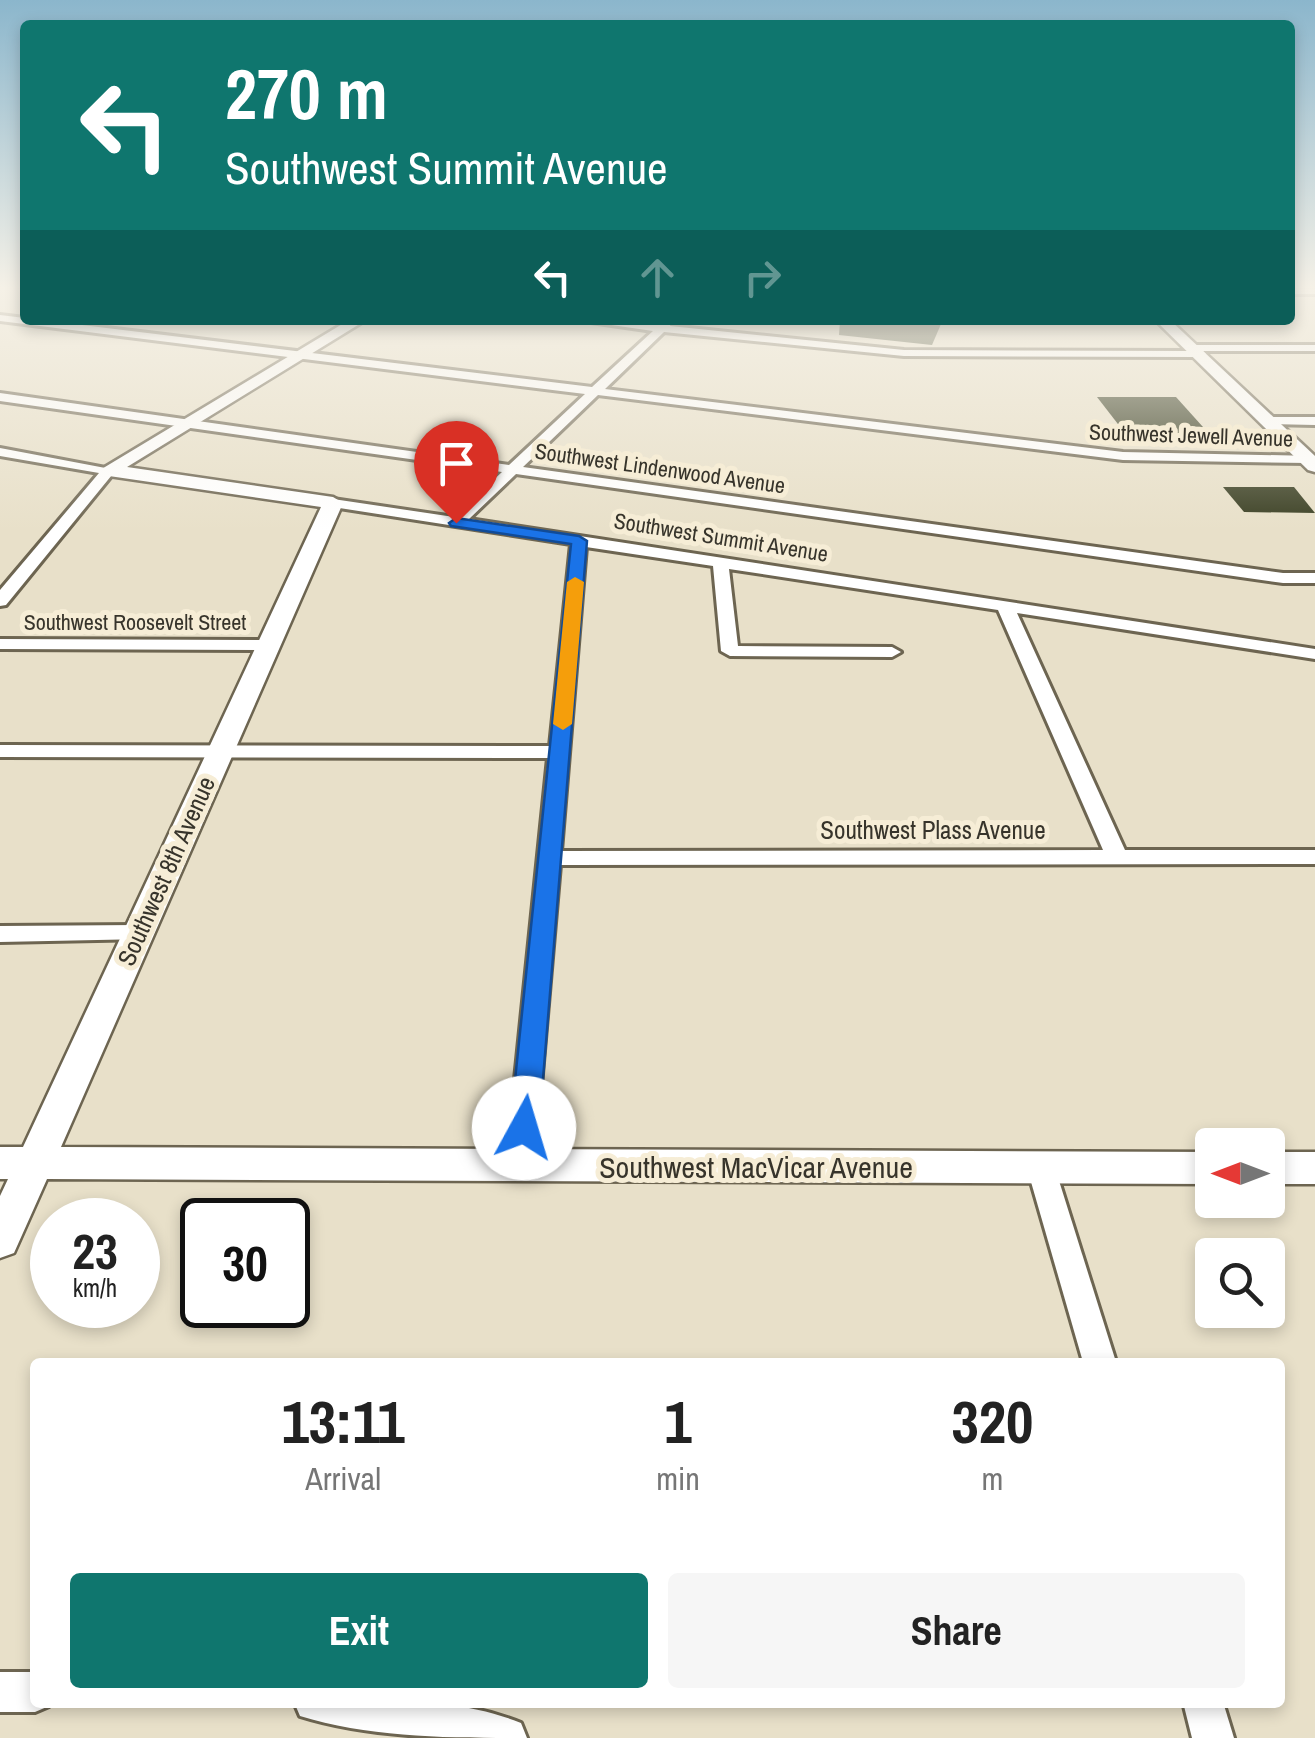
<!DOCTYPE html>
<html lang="en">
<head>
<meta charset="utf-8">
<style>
  :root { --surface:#fff; --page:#f6f6f6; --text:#222; --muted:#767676; --accent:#0f766e }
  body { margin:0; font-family:"Archivo Narrow",sans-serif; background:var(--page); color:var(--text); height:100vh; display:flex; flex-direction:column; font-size:38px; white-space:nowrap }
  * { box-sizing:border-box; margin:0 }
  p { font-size:32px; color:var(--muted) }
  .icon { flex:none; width:55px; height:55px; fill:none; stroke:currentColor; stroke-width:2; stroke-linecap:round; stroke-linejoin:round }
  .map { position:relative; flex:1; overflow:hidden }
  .details { position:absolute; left:30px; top:1358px; width:1255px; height:350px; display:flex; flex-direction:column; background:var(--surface); border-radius:10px; box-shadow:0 5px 15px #0003 }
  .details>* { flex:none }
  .guide { position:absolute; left:20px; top:20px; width:1275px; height:305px; border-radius:10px; box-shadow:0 5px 15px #0003; background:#0f766e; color:#fff; overflow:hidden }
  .needle { width:65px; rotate:270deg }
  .tools { position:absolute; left:1195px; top:1128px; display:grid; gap:20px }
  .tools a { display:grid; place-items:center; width:90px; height:90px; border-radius:10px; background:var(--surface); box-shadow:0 5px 15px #0003; font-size:50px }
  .speed { position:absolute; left:30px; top:1198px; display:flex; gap:20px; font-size:50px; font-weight:700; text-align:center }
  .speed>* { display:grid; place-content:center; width:130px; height:130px; border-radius:50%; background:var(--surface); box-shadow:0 5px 15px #0003; line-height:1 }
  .speed small { font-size:25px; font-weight:400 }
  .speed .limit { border:5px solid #111; border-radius:15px; background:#fff; color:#111 }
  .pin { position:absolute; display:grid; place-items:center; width:85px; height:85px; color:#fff; margin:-102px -42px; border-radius:50% 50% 50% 0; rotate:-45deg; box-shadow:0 0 10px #0007 }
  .pin .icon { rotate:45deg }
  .me { position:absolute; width:110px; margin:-55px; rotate:6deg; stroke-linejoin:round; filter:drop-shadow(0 0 8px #0008) }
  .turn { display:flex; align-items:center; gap:35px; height:210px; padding:0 40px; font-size:45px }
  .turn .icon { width:130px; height:130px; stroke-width:2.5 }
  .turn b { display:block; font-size:70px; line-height:85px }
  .lanes { display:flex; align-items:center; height:95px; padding:0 40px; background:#0003; justify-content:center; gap:50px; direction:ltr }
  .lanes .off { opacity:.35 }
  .eta { display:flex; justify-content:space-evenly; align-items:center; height:170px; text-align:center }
  .eta b { font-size:60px; font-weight:800; line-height:70px }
  .action { display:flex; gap:20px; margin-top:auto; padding:20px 40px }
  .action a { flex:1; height:115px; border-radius:10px; background:var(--accent); color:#fff; font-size:40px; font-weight:800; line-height:115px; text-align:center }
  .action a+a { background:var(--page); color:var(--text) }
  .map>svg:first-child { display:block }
  .building { fill:#3a3f23 }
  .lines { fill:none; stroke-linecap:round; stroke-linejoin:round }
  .street-casing { stroke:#6d6551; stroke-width:6 }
  .secondary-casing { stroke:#6d6551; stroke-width:5 }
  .street { fill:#fff; fill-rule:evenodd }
  .secondary { fill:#fff; fill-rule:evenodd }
  .route { fill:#1a73e8; stroke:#114b97; stroke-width:2.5 }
  .slow { fill:#f59e0b }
  .labels { text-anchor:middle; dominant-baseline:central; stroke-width:10; stroke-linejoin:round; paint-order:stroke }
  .far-street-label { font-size:22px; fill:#37342b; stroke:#f6edd6 }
  .street-label { font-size:25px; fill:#37342b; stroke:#f6edd6 }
  .near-street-label { font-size:30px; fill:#37342b; stroke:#f6edd6 }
</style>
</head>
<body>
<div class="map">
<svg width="1315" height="1738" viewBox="0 0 1315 1738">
  <rect width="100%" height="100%" fill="#e8e0c9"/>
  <g class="building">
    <path d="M840,320H902L941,324L932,345L839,335Z"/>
    <path d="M1097,397H1176L1212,437H1128Z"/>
    <path d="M1223,487H1294L1315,513L1244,512Z"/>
  </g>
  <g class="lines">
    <g class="street-casing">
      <g id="street">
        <rect x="1290" y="289" width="25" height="5"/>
        <path d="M0,315L592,387L653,331L577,320L659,325L672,320L670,326L904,350L1190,351L1188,348L1194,345H1315V351H1203L1206,354L1200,357L904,356L664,332L605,389L1123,452L1313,456V462L1308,463L1123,460L598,395L523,467L1283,573H1315V583H1283L516,474L469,519L1315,649V659L1017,613L1125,850H1315V864L560,865L534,1167L530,1176L520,1179L510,1176L506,1167L548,758L0,757V745L550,746L571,544L333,507L326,503L333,499L454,517L502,472L0,401V393L509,465L585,394L0,321ZM586,547L713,566L721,651L730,656L892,657L901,652L892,647L738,646L729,569L998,610L1103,850L561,851Z"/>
        <path d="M1270,417H1315V425L1265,424V418Z"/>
        <path d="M0,448L116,470L6,605L0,606V590L99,473L0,456Z"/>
        <path d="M0,639L269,640L278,645L269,650L0,649Z"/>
        <path d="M138,925L146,927L150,933L146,939L0,942V926Z"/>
        <path d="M1041,1156L1051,1159L1055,1168L1116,1362H1083L1027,1168L1031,1159Z"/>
        <path d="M0,1672H35V1702H51L49,1706L35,1712H0Z"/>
        <path d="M294,1702C368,1702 450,1694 521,1723L527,1738C452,1738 370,1738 300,1716Z"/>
        <path d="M1183,1702H1223L1234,1738H1192Z"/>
      </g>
    </g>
    <g class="secondary-casing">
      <g id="secondary">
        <path d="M349,320H366L127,467L333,497L343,503L61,1147L1212,1152V1184L47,1179L14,1253L0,1258V1196L8,1179H0V1147H23L321,507L109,476L100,470Z"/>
        <path d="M1155,320H1170L1315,456V472L1308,470Z"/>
        <rect x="1268" y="1152" width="47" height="32"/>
      </g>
    </g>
    <use href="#street" class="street"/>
    <use href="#secondary" class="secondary"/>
  </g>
  <linearGradient id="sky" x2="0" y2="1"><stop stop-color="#8bb6cc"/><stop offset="0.54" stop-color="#f5f1e7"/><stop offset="1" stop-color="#f5f1e7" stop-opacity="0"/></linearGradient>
  <rect width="1315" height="532" fill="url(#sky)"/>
  <path class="route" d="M456,518L579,536L587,541L539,1128L535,1137L524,1140L514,1137L510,1128L571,544L451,526L449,523Z"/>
  <path class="slow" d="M575,577L584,582L572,724L563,730L553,724L567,582Z"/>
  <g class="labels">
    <g class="far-street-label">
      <text transform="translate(1191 435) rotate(2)">Southwest Jewell Avenue</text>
      <text transform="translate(660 468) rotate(8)">Southwest Lindenwood Avenue</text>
      <text transform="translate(721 537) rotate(9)">Southwest Summit Avenue</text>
      <text x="135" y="622">Southwest Roosevelt Street</text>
    </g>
    <g class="street-label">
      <text x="933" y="830">Southwest Plass Avenue</text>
      <text transform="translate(166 871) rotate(-66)">Southwest 8th Avenue</text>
    </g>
    <g class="near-street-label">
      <text x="756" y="1167">Southwest MacVicar Avenue</text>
    </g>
  </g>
</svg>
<div class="tools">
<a><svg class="needle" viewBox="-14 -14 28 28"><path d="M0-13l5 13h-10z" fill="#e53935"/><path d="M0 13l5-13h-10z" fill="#767676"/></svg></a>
<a><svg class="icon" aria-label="search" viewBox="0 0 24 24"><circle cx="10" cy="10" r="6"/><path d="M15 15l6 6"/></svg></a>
</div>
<div class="speed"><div>23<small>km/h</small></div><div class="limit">30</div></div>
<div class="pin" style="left:456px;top:523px;background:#d93025"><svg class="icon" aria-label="arrive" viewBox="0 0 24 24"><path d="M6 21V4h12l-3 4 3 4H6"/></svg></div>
<svg class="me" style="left:524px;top:1128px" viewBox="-20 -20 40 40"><circle r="19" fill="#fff"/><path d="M0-13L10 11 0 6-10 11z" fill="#1a73e8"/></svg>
<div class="guide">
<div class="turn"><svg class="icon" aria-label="left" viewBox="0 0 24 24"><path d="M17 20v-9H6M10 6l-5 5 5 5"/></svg><div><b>270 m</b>Southwest Summit Avenue</div></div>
<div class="lanes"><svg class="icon" aria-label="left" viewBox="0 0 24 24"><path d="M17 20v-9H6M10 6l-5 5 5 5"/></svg><svg class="icon off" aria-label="ahead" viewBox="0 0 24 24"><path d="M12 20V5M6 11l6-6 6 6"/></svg><svg class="icon off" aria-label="right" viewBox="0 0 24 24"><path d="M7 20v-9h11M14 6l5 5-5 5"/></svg></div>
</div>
<section class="details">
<div class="eta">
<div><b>13:11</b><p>Arrival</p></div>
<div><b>1</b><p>min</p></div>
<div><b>320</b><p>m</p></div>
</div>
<div class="action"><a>Exit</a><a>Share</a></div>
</section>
</div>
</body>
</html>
